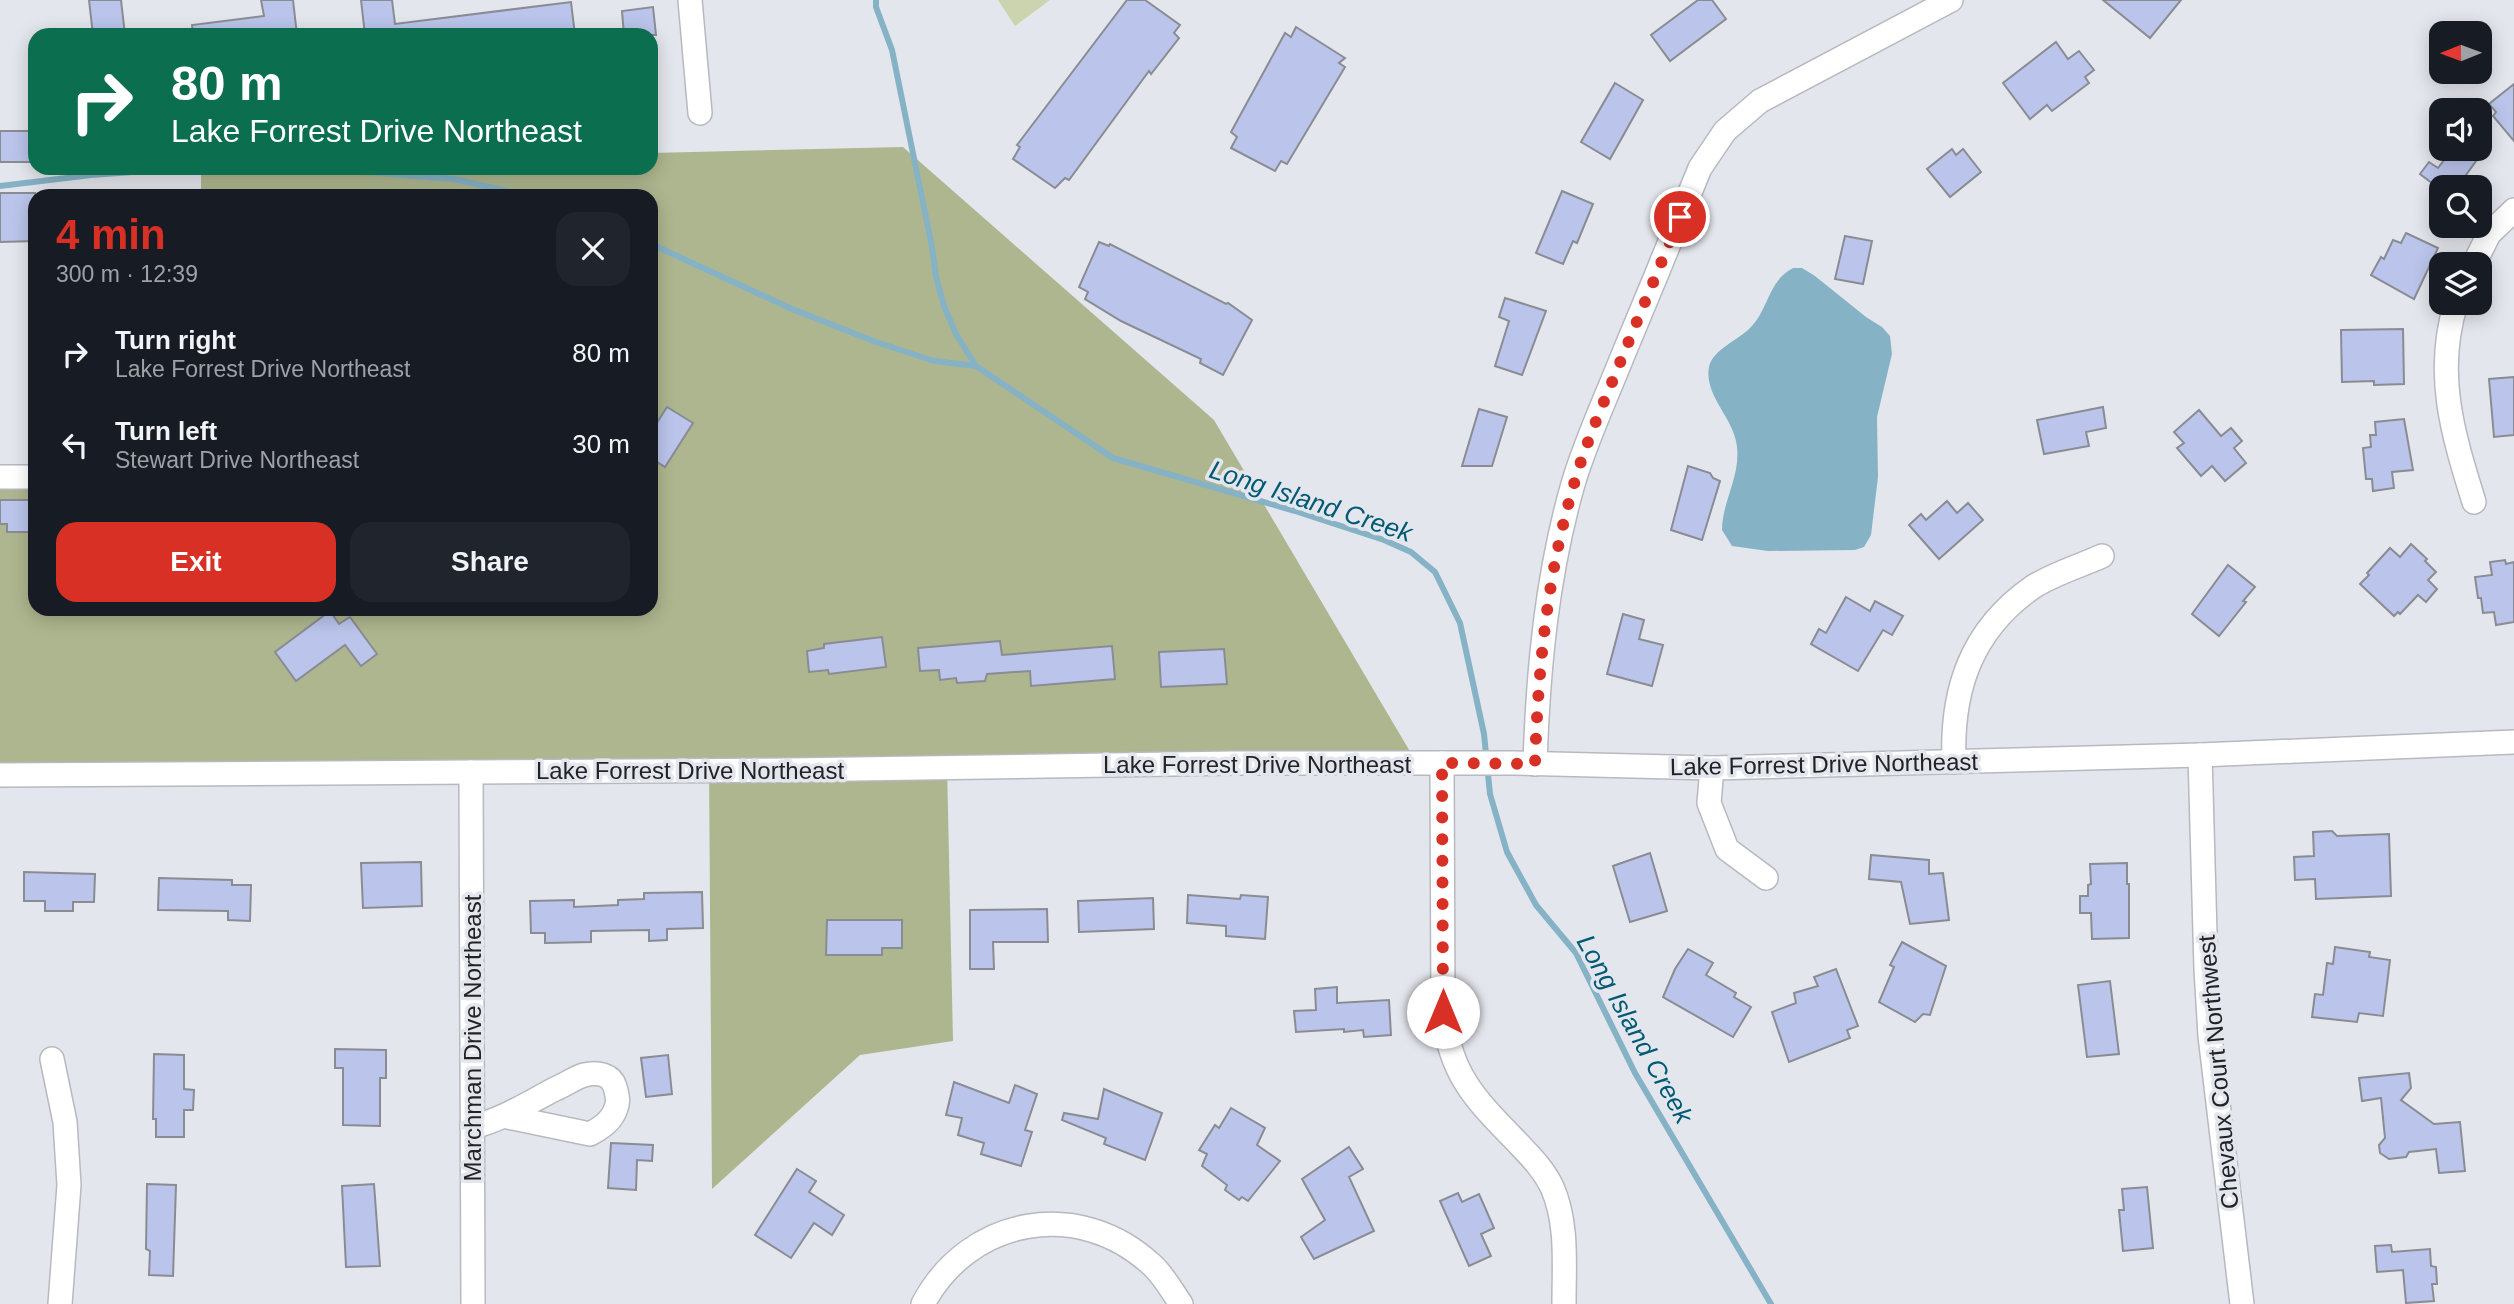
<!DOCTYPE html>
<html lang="en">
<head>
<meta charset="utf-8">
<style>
  :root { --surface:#171b24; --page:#20242c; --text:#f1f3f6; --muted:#9ea1a6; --accent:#d93025 }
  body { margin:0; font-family:Arial,sans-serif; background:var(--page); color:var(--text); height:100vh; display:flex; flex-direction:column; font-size:26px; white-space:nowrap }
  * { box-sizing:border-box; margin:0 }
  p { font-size:23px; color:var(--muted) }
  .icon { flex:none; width:38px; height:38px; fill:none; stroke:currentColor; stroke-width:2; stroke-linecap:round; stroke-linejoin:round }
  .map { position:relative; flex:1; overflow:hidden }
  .details { position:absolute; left:28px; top:189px; width:630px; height:427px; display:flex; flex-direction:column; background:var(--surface); border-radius:21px; box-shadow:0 4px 18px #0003 }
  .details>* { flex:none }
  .top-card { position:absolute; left:28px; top:28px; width:630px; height:147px; border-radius:21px; box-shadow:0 4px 18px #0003; background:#0b6e4f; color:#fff; overflow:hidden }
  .needle { width:46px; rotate:269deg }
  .fabs { position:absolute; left:2429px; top:21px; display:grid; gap:14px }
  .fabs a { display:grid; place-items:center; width:63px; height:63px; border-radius:14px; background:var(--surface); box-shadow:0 4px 18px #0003; font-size:35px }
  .pin { position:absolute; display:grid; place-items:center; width:60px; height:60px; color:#fff; margin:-30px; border:4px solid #fff; border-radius:50%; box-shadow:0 2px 7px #0007 }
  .me { position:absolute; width:77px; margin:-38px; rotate:0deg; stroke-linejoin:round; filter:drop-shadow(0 0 5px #0008) }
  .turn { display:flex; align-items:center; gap:24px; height:147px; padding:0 28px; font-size:32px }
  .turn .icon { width:91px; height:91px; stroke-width:2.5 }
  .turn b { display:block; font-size:49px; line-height:60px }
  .round { display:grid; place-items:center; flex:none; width:74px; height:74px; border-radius:21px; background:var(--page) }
  .headline { display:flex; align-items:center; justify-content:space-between; height:119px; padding:0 28px }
  h1 { font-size:42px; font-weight:800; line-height:52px; color:var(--accent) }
  .button { display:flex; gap:14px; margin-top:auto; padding:14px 28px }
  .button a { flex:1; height:80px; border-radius:21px; background:var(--accent); color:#fff; font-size:28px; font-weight:800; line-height:80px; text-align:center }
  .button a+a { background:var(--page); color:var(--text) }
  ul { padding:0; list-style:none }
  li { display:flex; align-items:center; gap:21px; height:91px; padding:0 28px }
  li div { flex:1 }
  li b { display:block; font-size:26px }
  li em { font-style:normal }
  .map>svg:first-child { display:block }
  .green { fill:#ccd4af }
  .forest { fill:#aeb68f }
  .water { fill:#86b2c6 }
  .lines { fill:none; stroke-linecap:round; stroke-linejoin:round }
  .stream { stroke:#86b2c6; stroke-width:6 }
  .building { fill:#bbc5eb; stroke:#8a8c93; stroke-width:2 }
  .minor-casing { stroke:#b7b9c1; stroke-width:26 }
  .minor { stroke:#fff; stroke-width:23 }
  .route { stroke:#d93025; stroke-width:12; stroke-dasharray:0 21.6 }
  .labels { text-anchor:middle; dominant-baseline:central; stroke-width:7; stroke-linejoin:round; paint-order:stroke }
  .street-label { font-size:24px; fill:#222326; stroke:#e4e6ed }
  .water-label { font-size:26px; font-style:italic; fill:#005975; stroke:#e4e6ed }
</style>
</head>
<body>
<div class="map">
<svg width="2514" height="1304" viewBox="0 0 2514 1304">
  <rect width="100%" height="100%" fill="#e4e6ed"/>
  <path class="green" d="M998,0H1050L1015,26Z"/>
  <path class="forest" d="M903,147L1214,420L1418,765H947L953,1041L860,1055L712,1189L709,765L0,766V485L35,487V609H651V196H201V168H651V153Z"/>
  <path class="water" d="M1793,268H1802L1815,276L1866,317L1882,327L1890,336L1892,354L1877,417L1878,477L1871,535L1864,547L1855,550L1768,551L1732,546L1722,530C1722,500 1743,473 1736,441C1731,416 1704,394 1709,367C1712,350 1740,339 1751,327C1769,308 1768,281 1793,268Z"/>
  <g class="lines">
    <g class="stream">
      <path d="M876,0V7L892,50L932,247L936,277L944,306L956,334L976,366L1113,458L1295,511L1384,540L1411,552L1435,572L1460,623L1484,734L1490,794L1507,852L1536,905L1576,953L1635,1073L1771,1304"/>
      <path d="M317,168L454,179L528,196"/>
      <path d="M0,186L91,175L188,168"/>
      <path d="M651,244L792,309L876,342L934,361L976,366"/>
    </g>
  </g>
  <g class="building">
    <path d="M89,0H121L125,35H93Z"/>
    <path d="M261,0H293L297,35H193L192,25L264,16Z"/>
    <path d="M361,0H392L395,24L571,2L575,35H365Z"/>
    <path d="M1127,0H1145L1180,25L1174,33L1179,38L1151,74L1149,71L1069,180L1065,178L1055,188L1013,159L1020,147L1017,145Z"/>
    <path d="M1698,0H1712L1726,19L1670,61L1651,35Z"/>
    <path d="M2103,0H2181L2150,38Z"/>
    <path d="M653,7L656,35H624L622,11Z"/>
    <path d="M1296,27L1345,58L1339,63L1345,67L1287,164L1281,161L1275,171L1231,148L1237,137L1231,132L1285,33L1291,37Z"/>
    <path d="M2056,42L2068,59L2079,51L2094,70L2085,77L2089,83L2052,111L2047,105L2030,119L2003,83Z"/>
    <path d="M1615,83L1643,100L1610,159L1581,142Z"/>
    <path d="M2514,84V141L2493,116L2496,112L2489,104Z"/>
    <rect x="0" y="131" width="35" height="31"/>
    <path d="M1952,149L1956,155L1963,149L1981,172L1950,197L1927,169Z"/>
    <path d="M2458,149L2476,161L2466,175L2483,187H2437L2420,174L2429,162L2438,168L2447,156L2451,158Z"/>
    <path d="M1562,191L1593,204L1577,243L1573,241L1563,264L1536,253Z"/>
    <path d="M0,193H35V241L0,242Z"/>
    <path d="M2406,233L2438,248L2414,299L2371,275L2381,257L2384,259L2393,240L2401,243Z"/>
    <path d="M1845,236L1872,241L1863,284L1835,279Z"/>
    <path d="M1099,242L1109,246L1110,244L1226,304L1228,303L1252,320L1223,375L1200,363L1201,359L1121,321L1085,299L1088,292L1079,287Z"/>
    <path d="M1505,298L1546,311L1522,375L1495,366L1509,321L1499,317Z"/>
    <path d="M2403,329L2404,384L2374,385V381L2342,382L2341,330Z"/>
    <path d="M2514,377V435L2494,437L2489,379Z"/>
    <path d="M667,407L693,423L665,467L651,458V432Z"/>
    <path d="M2103,407L2106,428L2086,432L2089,446L2044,454L2037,420Z"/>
    <path d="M1479,409L1507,417L1492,466H1462Z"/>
    <path d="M2199,410L2221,436L2231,428L2242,441L2234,448L2246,463L2225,481L2212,466L2201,476L2177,448L2184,443L2174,432Z"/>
    <path d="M2404,419L2413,470L2392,472L2394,488L2373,491L2372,479H2366L2363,448L2371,447L2370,435H2376L2375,422Z"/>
    <path d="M1688,466L1710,473L1713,478L1720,481L1702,540L1671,530Z"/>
    <path d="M0,500H35V532H7V524H0Z"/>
    <path d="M1947,501L1957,513L1968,503L1983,520L1939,559L1909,525L1921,514L1926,520Z"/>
    <path d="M2411,544L2427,559L2425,561L2436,572L2428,580L2437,589L2426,602L2418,595L2400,614L2398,612L2394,616L2360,584L2369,575L2367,573L2390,548L2400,557Z"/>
    <path d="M2505,560L2506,564L2514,562V622L2496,625L2494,612L2483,613L2481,598H2478L2475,577L2492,575L2490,562Z"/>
    <path d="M2228,565L2255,587L2243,601L2246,602L2219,636L2192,614Z"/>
    <path d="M1846,597L1870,611L1875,601L1903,616L1892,635L1883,630L1858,671L1811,644L1819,629L1826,633Z"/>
    <path d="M330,611L339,624L350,617L377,654L361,666L345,645L296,681L275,652Z"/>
    <path d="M1623,614L1644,620L1639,639L1663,645L1652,686L1607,674Z"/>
    <path d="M882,637L886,667L829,674L828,670L809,672L807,651L824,648V644Z"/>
    <path d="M1000,641L1002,655L1112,646L1115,679L1031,686L1030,671L987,674L985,681L957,683L956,678L940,680L939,670L920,671L918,648Z"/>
    <path d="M1224,649L1227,684L1161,687L1159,652Z"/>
    <path d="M2332,831L2337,836L2389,834L2391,896L2316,899L2315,879L2295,880L2294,857L2314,856L2313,832Z"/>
    <path d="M1650,853L1667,911L1630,922L1613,866Z"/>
    <path d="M1871,855L1929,860V874L1943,873L1949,920L1910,924L1901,882L1869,879Z"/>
    <path d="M421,862L422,906L363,908L361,863Z"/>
    <path d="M2127,863V884H2129V938L2092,939L2091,913H2080V896H2088V885L2091,884L2090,864Z"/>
    <path d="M24,872L95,874L94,902H73V911H45V901H24Z"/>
    <path d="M159,878L232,880V885H251L250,921L228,920V911L158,910Z"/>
    <path d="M702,892L703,928L667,929V940L649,941V930L591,931V942L545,943V933H531L530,901L574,900V907L618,905V900L644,899V893Z"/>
    <path d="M1188,895L1240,899L1241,895L1268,897L1265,939L1226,936V926L1187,923Z"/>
    <path d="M1153,898L1154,929L1079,932L1078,901Z"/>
    <path d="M1047,909L1048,942H993L994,969H970V910Z"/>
    <path d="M827,920H902V948H882V955H826Z"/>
    <path d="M1902,942L1946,966L1930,1015L1923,1014L1915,1022L1879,1002L1894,967L1890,965Z"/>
    <path d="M2335,947L2370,952L2369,957L2390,960L2383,1016L2359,1013L2357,1022L2312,1017L2315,994L2323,995L2327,963L2333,964Z"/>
    <path d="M1688,949L1713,963L1706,975L1736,993L1734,997L1751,1007L1733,1037L1663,997L1675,969Z"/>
    <path d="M1836,969L1858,1026L1847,1030L1850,1038L1789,1062L1772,1012L1796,1003L1794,993L1818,986L1814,977Z"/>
    <path d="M2110,981L2119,1054L2087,1057L2078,985Z"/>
    <path d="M1337,987V1003L1389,1000L1391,1035L1364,1037L1363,1030L1344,1032V1029L1296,1032L1294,1011L1316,1010L1315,989Z"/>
    <path d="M335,1049L386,1050V1078H380V1126L343,1125V1068H335Z"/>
    <path d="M154,1054L184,1055V1089L194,1090L193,1110H184V1137H156V1119H153Z"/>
    <path d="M668,1055L672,1094L646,1097L641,1058Z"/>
    <path d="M2409,1073L2411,1088L2401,1100L2434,1124L2460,1122L2465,1171L2439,1173L2436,1149L2409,1152L2406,1157L2389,1159L2380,1153L2379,1145L2385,1138L2381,1098L2362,1101L2359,1078Z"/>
    <path d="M954,1082L1009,1103L1015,1085L1037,1094L1025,1130L1032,1132L1021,1166L981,1154L984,1143L958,1135L962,1118L946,1115Z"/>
    <path d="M1104,1089L1162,1113L1145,1160L1104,1144L1106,1138L1062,1120L1064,1113L1098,1119Z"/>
    <path d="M1231,1108L1265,1128L1257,1145L1280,1161L1248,1201L1242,1197L1239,1200L1225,1190L1227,1185L1202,1166L1207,1154L1199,1150L1215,1125L1219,1128Z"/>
    <path d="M611,1143L653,1145L652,1161L637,1160L636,1190L608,1188Z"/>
    <path d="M1349,1147L1363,1169L1349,1177L1374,1231L1314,1259L1301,1237L1325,1220L1302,1179Z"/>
    <path d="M797,1169L816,1181L809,1192L844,1215L832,1235L814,1223L791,1258L755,1235Z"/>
    <path d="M147,1184L176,1185L173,1276L149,1275L150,1251L146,1249Z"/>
    <path d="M374,1184L380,1266L346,1267L342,1186Z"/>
    <path d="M2147,1187L2153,1248L2123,1251L2119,1210H2124L2122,1189Z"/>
    <path d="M1458,1193L1462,1202L1479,1194L1494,1228L1481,1234L1491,1256L1469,1266L1440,1201Z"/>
    <path d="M2391,1245L2392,1252L2430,1249L2431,1266L2436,1267L2437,1284H2432L2434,1301L2406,1303L2403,1270L2377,1272L2375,1246Z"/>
  </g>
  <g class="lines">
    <g class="minor-casing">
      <g id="minor">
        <path d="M690,0L700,113"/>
        <path d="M2474,264L2489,234L2514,210"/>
        <path d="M2456,303C2434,374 2453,434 2474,502"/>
        <path d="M0,477H35"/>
        <path d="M2200,755L2206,969L2210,1036L2242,1304"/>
        <path d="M1954,762C1951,690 1971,630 2033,587C2053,574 2080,566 2102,556"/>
        <path d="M1442,763L1443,1012C1450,1074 1474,1098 1515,1140C1529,1155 1543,1168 1552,1187C1568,1223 1564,1265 1564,1304"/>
        <path d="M1535,764C1538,669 1547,575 1573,484C1586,440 1606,398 1623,355C1649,293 1675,230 1700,168L1725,131L1760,101L1951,0"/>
        <path d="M1712,768L1709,803L1727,849L1766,878"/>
        <path d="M471,772L473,1304"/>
        <path d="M0,775L789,770L1234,763H1514L1712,768L2200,755L2514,742"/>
        <path d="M52,1059L65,1122L69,1185L60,1304"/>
        <path d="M472,1127C502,1120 528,1103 555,1089C565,1085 574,1078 584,1075C597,1072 611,1074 615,1087C617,1094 619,1102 616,1108C612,1121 601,1128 590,1134L503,1116"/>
        <path d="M923,1304C969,1217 1079,1197 1152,1265C1164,1276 1172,1291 1181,1304"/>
      </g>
    </g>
    <use href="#minor" class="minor"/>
  </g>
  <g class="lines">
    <path class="route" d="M1443,1012L1442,763L1535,764C1538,669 1547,575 1574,484C1585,445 1602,407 1617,370C1638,319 1659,268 1680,217"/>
  </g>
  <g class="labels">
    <g class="street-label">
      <text x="1257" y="764">Lake Forrest Drive Northeast</text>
      <text transform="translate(1824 764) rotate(-1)">Lake Forrest Drive Northeast</text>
      <text x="690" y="770">Lake Forrest Drive Northeast</text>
      <text transform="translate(472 1038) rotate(-90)">Marchman Drive Northeast</text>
      <text transform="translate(2218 1072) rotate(-95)">Chevaux Court Northwest</text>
    </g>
    <g class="water-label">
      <text transform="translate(1311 501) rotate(18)">Long Island Creek</text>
      <text transform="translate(1635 1029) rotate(61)">Long Island Creek</text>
    </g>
  </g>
</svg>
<div class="fabs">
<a><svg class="needle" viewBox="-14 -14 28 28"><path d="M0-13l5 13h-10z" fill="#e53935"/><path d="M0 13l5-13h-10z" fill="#9ea1a6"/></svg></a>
<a><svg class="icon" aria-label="sound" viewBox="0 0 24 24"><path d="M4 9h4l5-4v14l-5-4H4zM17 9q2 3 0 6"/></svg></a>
<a><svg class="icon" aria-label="search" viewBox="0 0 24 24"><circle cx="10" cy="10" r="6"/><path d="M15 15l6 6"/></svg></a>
<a><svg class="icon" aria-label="layers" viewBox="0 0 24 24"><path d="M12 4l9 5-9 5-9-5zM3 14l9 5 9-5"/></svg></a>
</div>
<div class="pin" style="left:1680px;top:217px;background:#d93025"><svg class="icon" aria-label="arrive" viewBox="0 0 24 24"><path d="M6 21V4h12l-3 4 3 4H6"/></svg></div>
<svg class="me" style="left:1443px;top:1012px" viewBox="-20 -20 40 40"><circle r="19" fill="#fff"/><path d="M0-13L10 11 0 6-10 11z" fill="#d93025"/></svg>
<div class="top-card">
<div class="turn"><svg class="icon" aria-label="right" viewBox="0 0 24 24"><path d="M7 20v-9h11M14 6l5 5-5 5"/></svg><div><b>80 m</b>Lake Forrest Drive Northeast</div></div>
</div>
<section class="details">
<div class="headline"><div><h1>4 min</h1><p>300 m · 12:39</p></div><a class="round"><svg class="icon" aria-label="close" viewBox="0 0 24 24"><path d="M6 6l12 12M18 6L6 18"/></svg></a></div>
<ul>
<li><svg class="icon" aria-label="right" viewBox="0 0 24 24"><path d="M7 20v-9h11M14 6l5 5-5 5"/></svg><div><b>Turn right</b><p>Lake Forrest Drive Northeast</p></div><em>80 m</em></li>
<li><svg class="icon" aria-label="left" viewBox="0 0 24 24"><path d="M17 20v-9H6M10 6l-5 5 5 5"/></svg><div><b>Turn left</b><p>Stewart Drive Northeast</p></div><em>30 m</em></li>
</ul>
<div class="button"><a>Exit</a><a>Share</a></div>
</section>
</div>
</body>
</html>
